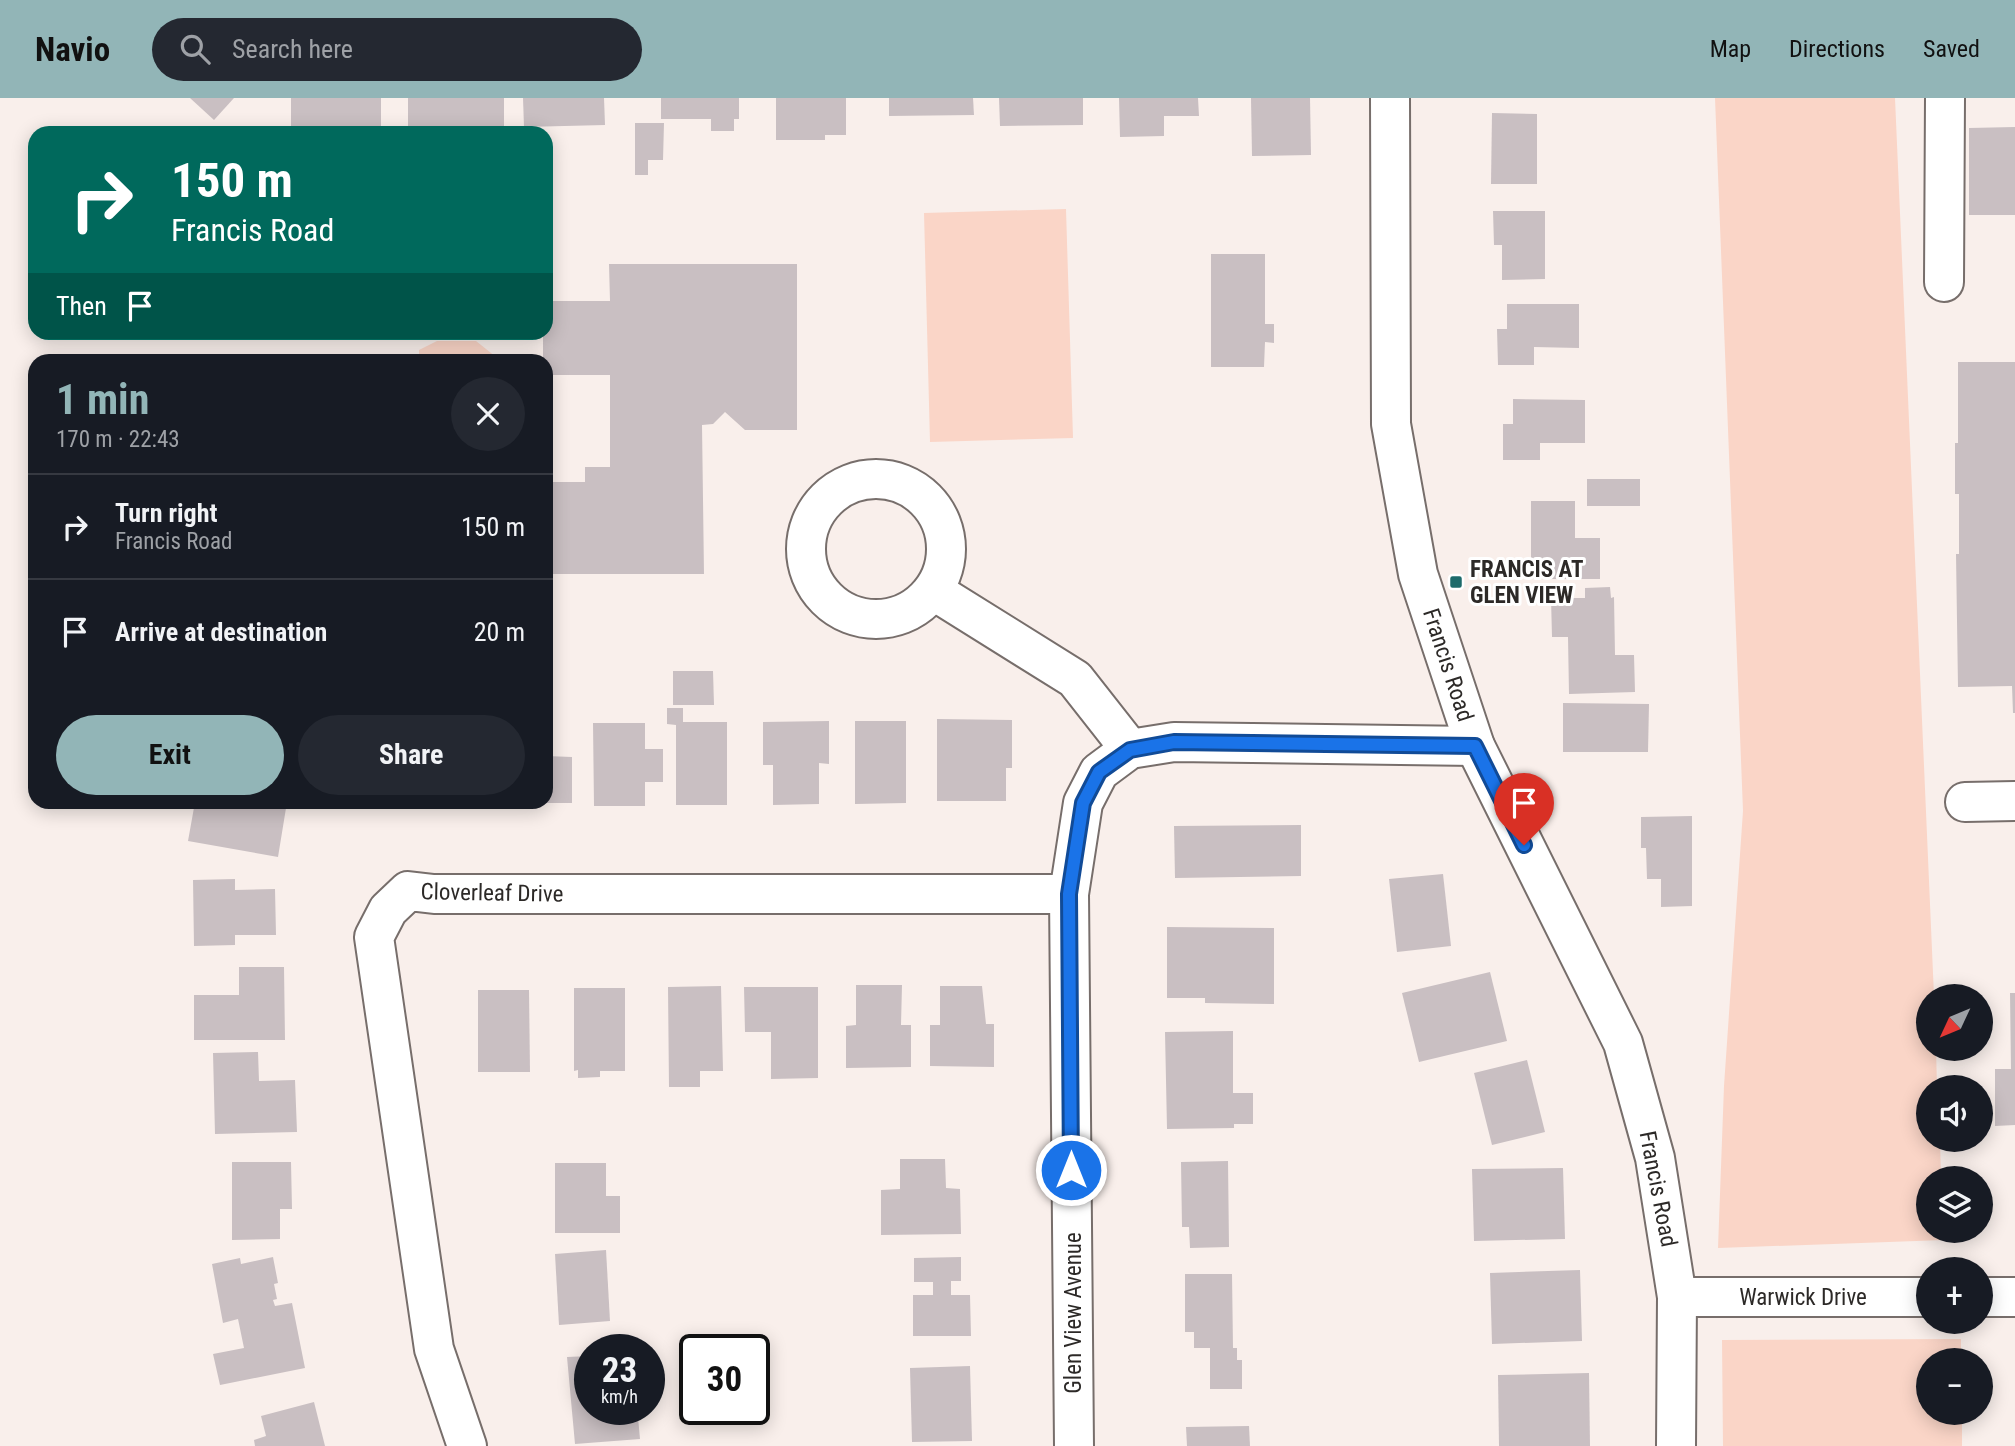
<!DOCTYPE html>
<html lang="en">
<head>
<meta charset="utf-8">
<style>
  :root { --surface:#171b24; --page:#242831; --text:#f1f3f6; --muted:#9ea1a6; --line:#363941; --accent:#92b5b7 }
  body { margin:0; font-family:"Roboto Condensed",sans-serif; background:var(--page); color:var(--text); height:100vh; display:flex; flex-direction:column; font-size:26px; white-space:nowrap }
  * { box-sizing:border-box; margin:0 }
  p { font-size:23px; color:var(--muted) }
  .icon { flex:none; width:38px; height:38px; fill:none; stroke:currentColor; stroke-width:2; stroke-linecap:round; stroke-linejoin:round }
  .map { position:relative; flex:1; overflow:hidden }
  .panel { position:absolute; left:28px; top:256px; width:525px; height:455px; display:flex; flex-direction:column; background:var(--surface); border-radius:21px; box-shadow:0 4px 18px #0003 }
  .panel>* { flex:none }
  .top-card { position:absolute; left:28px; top:28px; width:525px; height:214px; border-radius:21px; box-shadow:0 4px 18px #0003; background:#00695c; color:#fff; overflow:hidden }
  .needle { width:46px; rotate:226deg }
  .fabs { position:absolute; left:1916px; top:886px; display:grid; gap:14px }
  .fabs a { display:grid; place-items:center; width:77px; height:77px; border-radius:50%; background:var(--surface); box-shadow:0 4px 18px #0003; font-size:35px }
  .speed { position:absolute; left:574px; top:1236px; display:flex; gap:14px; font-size:35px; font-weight:700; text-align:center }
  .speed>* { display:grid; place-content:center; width:91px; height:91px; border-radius:50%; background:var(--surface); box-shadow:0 4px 18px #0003; line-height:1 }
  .speed small { font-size:18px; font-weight:400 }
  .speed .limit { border:4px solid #111; border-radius:10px; background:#fff; color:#111 }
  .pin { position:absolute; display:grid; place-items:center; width:60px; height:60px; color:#fff; margin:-72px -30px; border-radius:50% 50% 50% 0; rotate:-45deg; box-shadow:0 0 7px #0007 }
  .pin .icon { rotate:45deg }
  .me { position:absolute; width:77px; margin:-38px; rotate:0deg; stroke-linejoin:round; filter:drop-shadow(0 0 5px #0008) }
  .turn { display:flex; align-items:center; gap:24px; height:147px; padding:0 28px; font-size:32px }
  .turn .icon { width:91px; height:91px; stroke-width:2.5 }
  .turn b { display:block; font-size:49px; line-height:60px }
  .then { display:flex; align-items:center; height:66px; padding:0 28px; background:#0003; gap:14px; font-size:26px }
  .round { display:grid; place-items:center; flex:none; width:74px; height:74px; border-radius:37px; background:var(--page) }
  .headline { display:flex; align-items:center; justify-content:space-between; height:119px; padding:0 28px }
  h1 { font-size:42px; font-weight:700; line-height:52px; color:var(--accent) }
  .primary-button { display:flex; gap:14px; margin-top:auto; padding:14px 28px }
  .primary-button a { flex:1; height:80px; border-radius:42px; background:var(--accent); color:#111; font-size:28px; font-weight:700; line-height:80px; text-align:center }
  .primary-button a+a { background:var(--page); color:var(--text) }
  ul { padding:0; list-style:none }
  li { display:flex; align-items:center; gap:21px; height:105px; padding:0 28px; border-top:2px solid var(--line) }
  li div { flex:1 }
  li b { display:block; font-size:26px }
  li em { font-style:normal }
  header { display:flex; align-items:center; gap:42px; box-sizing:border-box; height:98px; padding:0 35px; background:var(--accent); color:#111 }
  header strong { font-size:33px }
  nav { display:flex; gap:38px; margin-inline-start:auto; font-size:24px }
  .search { width:490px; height:63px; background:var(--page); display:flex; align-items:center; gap:18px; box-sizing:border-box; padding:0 24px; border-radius:38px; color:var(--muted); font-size:26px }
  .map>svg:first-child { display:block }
  .green { fill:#fad5c7 }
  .building { fill:#c9bfc2 }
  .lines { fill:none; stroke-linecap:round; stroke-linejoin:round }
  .minor-casing { stroke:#776e6b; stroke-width:42 }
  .minor { stroke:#fff; stroke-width:38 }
  .route-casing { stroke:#114b97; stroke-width:18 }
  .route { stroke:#1a73e8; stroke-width:12 }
  .poi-dot { fill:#1d6a6a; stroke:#fff; stroke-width:2.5 }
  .labels { text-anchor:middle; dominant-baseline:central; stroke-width:6; stroke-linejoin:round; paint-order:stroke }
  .poi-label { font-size:23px; font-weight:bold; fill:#2c2927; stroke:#fff; text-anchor:start }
  .street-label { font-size:23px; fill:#2c2927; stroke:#fff }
</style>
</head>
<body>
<header>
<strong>Navio</strong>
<div class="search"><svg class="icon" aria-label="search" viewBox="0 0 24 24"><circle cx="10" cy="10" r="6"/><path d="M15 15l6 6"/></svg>Search here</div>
<nav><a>Map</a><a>Directions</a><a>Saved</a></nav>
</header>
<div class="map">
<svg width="2015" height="1348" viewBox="0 0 2015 1348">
  <rect width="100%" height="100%" fill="#f9efeb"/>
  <g class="green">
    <path d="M1715,0H1895L1934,898H1928V950H1936L1937,989H1928V1041H1940L1941,1080H1928V1132H1944V1142L1718,1150L1724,988L1743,713Z"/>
    <path d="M1066,111L1073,340L930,344L924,115Z"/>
    <path d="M437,243H476L496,259V262H419V252Z"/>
    <path d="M1961,1241V1262H1928V1314H1962V1348H1723L1722,1242Z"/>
  </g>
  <g class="building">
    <path d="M190,0H234L214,22Z"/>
    <rect x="291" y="0" width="90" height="35"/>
    <path d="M408,0H504V29L408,28Z"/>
    <path d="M523,0H604L605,27L524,29Z"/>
    <path d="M661,0H739V21H734V33H711V21H661Z"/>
    <path d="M776,0H846V37H825V42H776Z"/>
    <path d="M889,0H973L974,17L889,18Z"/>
    <path d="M999,0H1083V27L1000,28Z"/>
    <path d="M1119,0H1198L1199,18H1164V38L1120,39Z"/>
    <path d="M1251,0H1310L1311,57L1252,58Z"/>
    <path d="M1492,15L1537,16V86H1491Z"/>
    <path d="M635,25H664L663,62H648V77H635Z"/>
    <path d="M2015,29V117H1969V30Z"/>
    <path d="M1493,113H1545V181L1502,182V147H1494Z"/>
    <path d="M1211,156H1265V226H1274V245L1265,244L1264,269H1211Z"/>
    <path d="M609,166H797V332H745L725,314L713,326L702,327L704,476H546V384H585V369H610V277H546V262H543V234H546V203H610Z"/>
    <path d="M1507,206H1579V250L1534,249V267H1498L1497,231H1507Z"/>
    <path d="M1958,264H2015V615H2013L2012,588L1958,589L1956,456H1959V396H1955V345H1958Z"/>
    <path d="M1513,301L1585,302V345H1540V362H1503V326H1513Z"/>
    <rect x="1587" y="381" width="53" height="27"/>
    <path d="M1531,403H1575V440H1600V481H1531Z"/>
    <path d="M1610,489L1611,500L1614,499L1615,557H1634L1635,594L1569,596L1568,539H1552L1551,500H1585V490Z"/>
    <path d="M673,573H713L714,607H673Z"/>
    <path d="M1563,605L1649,606L1648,654H1563Z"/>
    <path d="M667,610H683V624H727V707H676V627L667,626Z"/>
    <path d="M937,621L1012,622V670H1006V703H937Z"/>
    <path d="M829,623V666L819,665V706L773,707V667H763V624Z"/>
    <path d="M855,623H906V705L855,706Z"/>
    <path d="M593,625H645V651H663V684H645V708H594Z"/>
    <path d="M546,658L572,659V705H546Z"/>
    <path d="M195,704L240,705V704H287L278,759L188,743Z"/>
    <path d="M1692,718V808L1661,809V781H1647L1646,750H1641V719Z"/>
    <path d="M1301,727V778L1175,780L1174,728Z"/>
    <path d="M1443,776L1451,848L1397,854L1389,781Z"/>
    <path d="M235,781V792L275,791L276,837H235V847L194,848L193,782Z"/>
    <path d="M1167,829L1274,830V906L1205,905V900H1167Z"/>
    <path d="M239,869H284L285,942H194V897H239Z"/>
    <path d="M1490,874L1507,943L1419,964L1402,895Z"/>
    <path d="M856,887H902L901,927H911V969L846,970V928L856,927Z"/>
    <path d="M721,888L723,973H700V989H669L668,889Z"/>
    <path d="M940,888H982L986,926H994V969L930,968V927H940Z"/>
    <path d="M744,889H818V980L771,981V934H745Z"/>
    <path d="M574,890H625V973H600V979L578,980V972L574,973Z"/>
    <path d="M478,892H529L530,974H478Z"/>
    <path d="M2010,895H2015V1027L1995,1028V971H2011Z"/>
    <path d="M1233,933V995H1253V1026H1234V1030L1167,1031L1165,934Z"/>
    <path d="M258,954L259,983L295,982L297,1034L215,1036L213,955Z"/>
    <path d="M1527,962L1545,1034L1492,1047L1474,975Z"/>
    <path d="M900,1061H945L946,1090L960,1091L961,1136L881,1137V1092L900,1091Z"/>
    <path d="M1228,1063L1229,1149L1190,1150L1189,1129H1182L1181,1064Z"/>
    <path d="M232,1064H291L292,1111H280V1141L232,1142Z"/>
    <path d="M555,1065H606V1098H620V1135H555Z"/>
    <path d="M1563,1070L1565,1141L1474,1143L1472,1071Z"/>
    <path d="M606,1152L610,1223L559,1227L555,1156Z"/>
    <path d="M273,1159L278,1185L274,1186L277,1201L273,1202L275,1208L292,1205L305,1270L220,1287L213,1256L244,1250L238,1221L223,1225L212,1166L240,1160L241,1166Z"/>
    <path d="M961,1159V1183H951V1197H970L971,1238H913V1197H933V1184H914V1160Z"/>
    <path d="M1580,1172L1582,1243L1492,1246L1490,1175Z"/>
    <path d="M1185,1176H1232L1233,1250H1237V1262H1242V1291H1210V1250H1194V1234H1185Z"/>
    <path d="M590,1258V1311H630L631,1320L638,1319L640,1341L575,1346L567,1259Z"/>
    <path d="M970,1268L972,1343L912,1344L910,1270Z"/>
    <path d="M1589,1275L1590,1348H1499L1498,1277Z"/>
    <path d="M314,1304L325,1348H255L254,1342L266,1338L261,1318Z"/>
    <path d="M1249,1328L1250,1348H1187L1186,1329Z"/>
  </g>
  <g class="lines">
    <g class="minor-casing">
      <g id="minor">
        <path d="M1390,0L1391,326L1418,476L1475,648L1623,945L1655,1060L1677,1199L1676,1348"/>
        <path d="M1944,184L1945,0"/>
        <circle cx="876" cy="451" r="70"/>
        <path d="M934,493L1075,581L1130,651"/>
        <path d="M1965,704L2015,703"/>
        <path d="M1677,1199H1928"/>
        <path d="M1981,1199H2015"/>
        <path d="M467,1348L434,1251L374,839L388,812L408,793L434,796H1069"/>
        <path d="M1074,1348L1069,796L1083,705L1099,674L1130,651L1174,644L1475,648"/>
      </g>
    </g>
    <use href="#minor" class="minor"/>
  </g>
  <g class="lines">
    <g class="route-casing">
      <path id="route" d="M1071,1072L1069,796L1083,705L1099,674L1130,652L1174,644L1475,648L1524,747"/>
    </g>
    <use href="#route" class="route"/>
  </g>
  <rect class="poi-dot" x="1449" y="477" width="14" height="14" rx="3.5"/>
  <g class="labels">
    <g class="poi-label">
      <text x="1470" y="471">FRANCIS AT<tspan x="1470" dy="26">GLEN VIEW</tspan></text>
    </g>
    <g class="street-label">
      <text transform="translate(1448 567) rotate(72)">Francis Road</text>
      <text transform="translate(492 795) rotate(1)">Cloverleaf Drive</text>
      <text transform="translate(1658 1091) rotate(79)">Francis Road</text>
      <text x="1803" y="1199">Warwick Drive</text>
      <text transform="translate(1073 1215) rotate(-90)">Glen View Avenue</text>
    </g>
  </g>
</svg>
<div class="fabs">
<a><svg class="needle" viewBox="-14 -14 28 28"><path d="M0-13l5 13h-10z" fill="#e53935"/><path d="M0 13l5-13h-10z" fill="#9ea1a6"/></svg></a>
<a><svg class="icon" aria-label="sound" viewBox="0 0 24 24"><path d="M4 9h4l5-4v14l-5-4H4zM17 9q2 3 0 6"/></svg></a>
<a><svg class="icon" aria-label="layers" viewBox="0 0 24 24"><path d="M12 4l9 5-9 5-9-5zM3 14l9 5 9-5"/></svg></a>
<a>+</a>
<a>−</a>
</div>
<div class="speed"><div>23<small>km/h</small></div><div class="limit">30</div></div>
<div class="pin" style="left:1524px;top:747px;background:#d93025"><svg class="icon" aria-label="arrive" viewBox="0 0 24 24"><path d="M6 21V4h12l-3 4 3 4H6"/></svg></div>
<svg class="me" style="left:1071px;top:1072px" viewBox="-20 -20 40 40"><circle r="17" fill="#1a73e8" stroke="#fff" stroke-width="3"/><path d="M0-11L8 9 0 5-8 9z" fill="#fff"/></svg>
<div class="top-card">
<div class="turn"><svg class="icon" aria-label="right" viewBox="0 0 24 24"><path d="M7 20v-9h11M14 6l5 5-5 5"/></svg><div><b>150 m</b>Francis Road</div></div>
<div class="then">Then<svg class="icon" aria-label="arrive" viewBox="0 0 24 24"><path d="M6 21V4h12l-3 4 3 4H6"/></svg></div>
</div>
<section class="panel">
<div class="headline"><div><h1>1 min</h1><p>170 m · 22:43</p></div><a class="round"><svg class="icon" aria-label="close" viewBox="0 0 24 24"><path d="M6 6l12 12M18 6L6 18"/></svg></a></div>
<ul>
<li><svg class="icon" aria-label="right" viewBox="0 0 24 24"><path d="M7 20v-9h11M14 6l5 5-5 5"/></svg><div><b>Turn right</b><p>Francis Road</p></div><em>150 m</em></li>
<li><svg class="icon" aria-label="arrive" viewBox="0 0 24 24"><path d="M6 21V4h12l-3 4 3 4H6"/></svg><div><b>Arrive at destination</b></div><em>20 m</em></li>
</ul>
<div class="primary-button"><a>Exit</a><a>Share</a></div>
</section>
</div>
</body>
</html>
